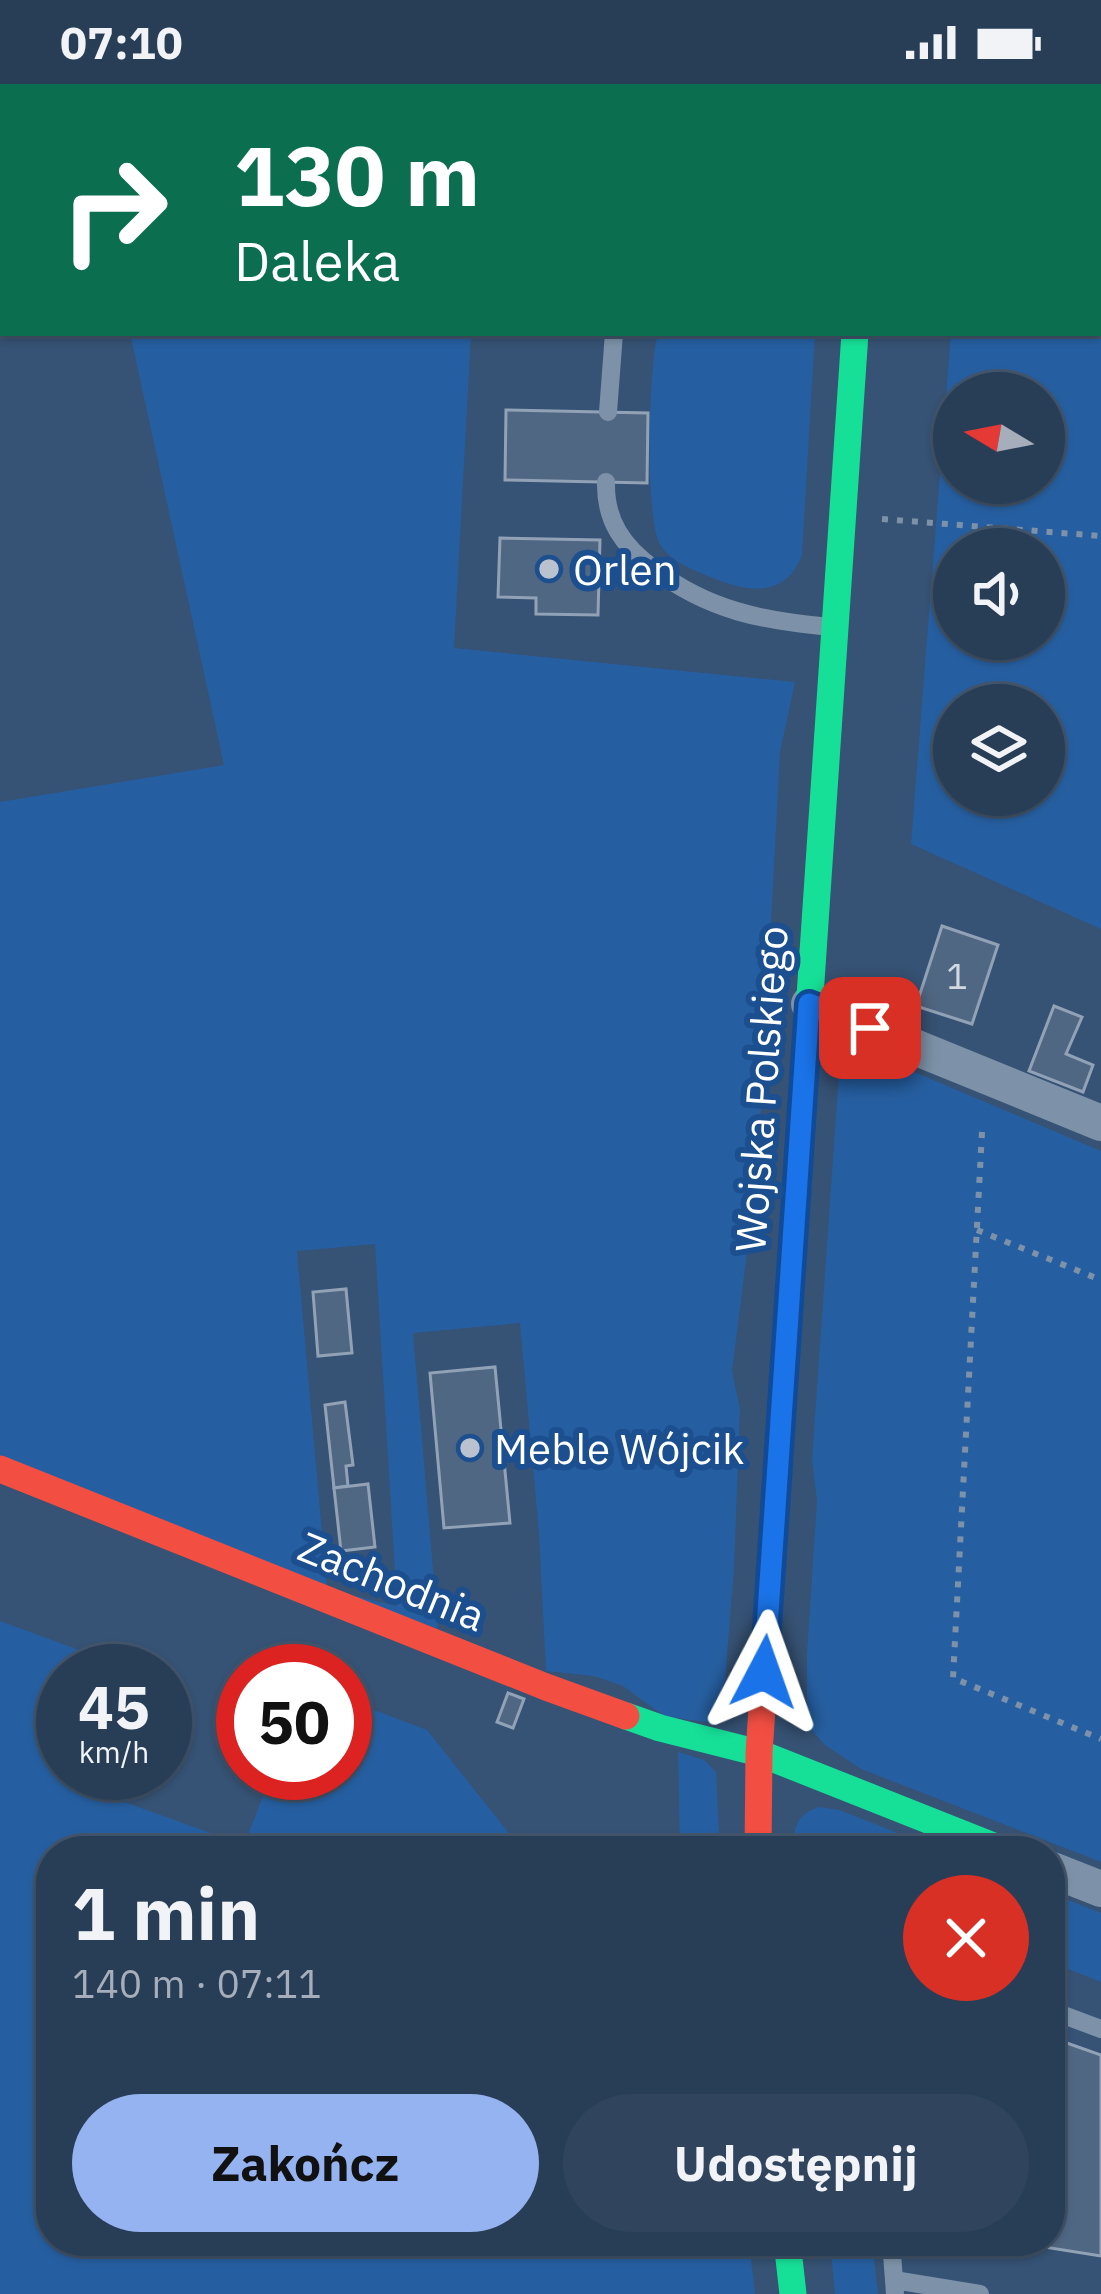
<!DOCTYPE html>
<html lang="pl">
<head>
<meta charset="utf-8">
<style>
  :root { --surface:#283e57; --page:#30455d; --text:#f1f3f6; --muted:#a5aeba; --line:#44576d; --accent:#95b2f1 }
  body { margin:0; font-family:"IBM Plex Sans",sans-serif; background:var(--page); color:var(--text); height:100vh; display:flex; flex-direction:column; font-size:45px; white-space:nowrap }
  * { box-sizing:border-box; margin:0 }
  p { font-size:39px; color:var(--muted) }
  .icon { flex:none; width:66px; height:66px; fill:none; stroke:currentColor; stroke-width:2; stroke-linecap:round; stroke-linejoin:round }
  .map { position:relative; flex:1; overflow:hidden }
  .panel { position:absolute; left:36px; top:1752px; width:1029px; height:420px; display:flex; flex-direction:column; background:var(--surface); border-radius:48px; box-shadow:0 3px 9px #0004,0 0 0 3px var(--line) }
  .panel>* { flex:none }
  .top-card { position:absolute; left:0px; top:0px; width:1101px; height:252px; box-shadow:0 3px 9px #0004,0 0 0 3px var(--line); background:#0b6e4f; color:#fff; overflow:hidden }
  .needle { width:78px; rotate:280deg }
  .fabs { position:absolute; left:933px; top:288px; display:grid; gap:24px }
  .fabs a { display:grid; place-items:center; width:132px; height:132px; border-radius:50%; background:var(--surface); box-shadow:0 3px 9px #0004,0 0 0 3px var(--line); font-size:60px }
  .speed { position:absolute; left:36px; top:1560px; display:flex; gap:24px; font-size:60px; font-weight:700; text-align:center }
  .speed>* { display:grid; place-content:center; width:156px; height:156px; border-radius:50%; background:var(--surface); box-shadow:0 3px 9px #0004,0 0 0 3px var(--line); line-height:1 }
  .speed small { font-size:30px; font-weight:400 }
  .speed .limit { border:18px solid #d22; background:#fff; color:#111 }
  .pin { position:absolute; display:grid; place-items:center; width:102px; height:102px; color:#fff; margin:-51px; border-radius:24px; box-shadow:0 6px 18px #0006 }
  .me { position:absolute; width:132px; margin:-66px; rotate:4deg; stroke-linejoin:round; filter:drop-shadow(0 0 9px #0008) }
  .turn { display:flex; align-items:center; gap:42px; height:252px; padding:0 36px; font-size:54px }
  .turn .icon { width:156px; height:156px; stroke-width:2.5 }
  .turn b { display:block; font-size:84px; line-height:102px }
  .round { display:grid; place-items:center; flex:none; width:126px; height:126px; border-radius:63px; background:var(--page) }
  .headline { display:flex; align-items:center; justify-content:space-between; height:204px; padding:0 36px }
  h1 { font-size:72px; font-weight:700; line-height:90px }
  .primary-button { display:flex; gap:24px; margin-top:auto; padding:24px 36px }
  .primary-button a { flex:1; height:138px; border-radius:72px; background:var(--accent); color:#111; font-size:48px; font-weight:700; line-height:138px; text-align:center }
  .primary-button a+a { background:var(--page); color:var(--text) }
  .status { display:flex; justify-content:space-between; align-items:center; height:84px; padding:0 60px; background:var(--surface); direction:ltr }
  .status svg { height:33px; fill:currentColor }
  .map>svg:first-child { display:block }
  .green { fill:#265fa1; fill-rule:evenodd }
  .building { fill:#506783; stroke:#92a2b6; stroke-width:3 }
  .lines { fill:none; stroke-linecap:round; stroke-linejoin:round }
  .path { stroke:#7d92a8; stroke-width:6; stroke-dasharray:6 9; stroke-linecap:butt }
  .lane { stroke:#7d92a8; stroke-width:18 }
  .street { stroke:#7d92a8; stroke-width:36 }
  .fast { stroke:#16e098; stroke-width:27 }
  .slow { stroke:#ffcf43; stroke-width:27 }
  .jam { stroke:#f24e42; stroke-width:27 }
  .route-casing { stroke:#114b97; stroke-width:30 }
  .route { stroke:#1a73e8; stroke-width:21 }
  .poi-dot { fill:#b9c2ce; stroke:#1b4f8f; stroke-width:4.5 }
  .labels { text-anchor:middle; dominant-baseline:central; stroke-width:12; stroke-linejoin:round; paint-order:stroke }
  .number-label { font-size:36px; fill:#d3d9e0 }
  .poi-label { font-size:42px; fill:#fff; stroke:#1b4f8f; text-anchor:start }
  .street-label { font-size:42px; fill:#fff; stroke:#1b4f8f }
</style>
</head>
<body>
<div class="status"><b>07:10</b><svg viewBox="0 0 49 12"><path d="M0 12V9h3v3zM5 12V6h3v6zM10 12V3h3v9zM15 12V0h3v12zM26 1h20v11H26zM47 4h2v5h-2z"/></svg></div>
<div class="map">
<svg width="1101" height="2210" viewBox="0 0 1101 2210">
  <rect width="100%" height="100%" fill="#365274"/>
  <g class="green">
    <path d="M970,0H1101V845L911,760L951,249H1098V3H969ZM954,309H1044V399H954ZM954,465H1044V555H954ZM954,621H1044V711H954Z"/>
    <path d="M130,249H471L454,564L795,598L780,668L762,1011L754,1113L732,1287L740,1325L734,1484L723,1622L719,1640L664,1632L623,1602L594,1592L546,1587L539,1449L520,1239L413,1249L438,1545L327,1505L0,1372V718L224,681ZM375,1160L397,1521L396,1522L327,1505L297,1167Z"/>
    <path d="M658,249H815L802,471C785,517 743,507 708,492C691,485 671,477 661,462C644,439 649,279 658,249Z"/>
    <path d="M849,971L871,973L900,982L1101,1067V1778L861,1685L825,1661L807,1641V1570L817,1417L812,1375L840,975Z"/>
    <path d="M0,1537L101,1574L97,1587H63V1689H67L66,1697L244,1761L272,1689H345V1615L427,1646L523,1767H51V2157H749L755,2210H0Z"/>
    <path d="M678,1668L704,1676L716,1688L720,1767H680Z"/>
    <path d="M819,1723L839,1726L944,1767H793C793,1745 796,1730 819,1723Z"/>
    <path d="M1050,1809L1101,1829V1898L1050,1878Z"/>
    <path d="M830,2157H872L878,2210H835Z"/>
  </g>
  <g class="building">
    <path d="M308,0H480V3H309Z"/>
    <path d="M506,326L648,329L647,399L505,396Z"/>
    <path d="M500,454L600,456L598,531L536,530V514L498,513Z"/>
    <path d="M942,842L998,861L972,940L916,922Z"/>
    <path d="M1054,922L1082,933L1066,970L1093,981L1083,1008L1029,987Z"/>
    <path d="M346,1205L352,1269L318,1272L313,1208Z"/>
    <path d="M495,1283L510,1439L444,1444L430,1289Z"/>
    <path d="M345,1318L353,1381L346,1382L348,1402L334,1404L325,1321Z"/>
    <path d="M368,1400L375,1463L341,1467L334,1404Z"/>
    <path d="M508,1609L524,1615L513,1644L497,1638Z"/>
    <path d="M1050,1953L1101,1971V2172L1006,2157H1050Z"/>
  </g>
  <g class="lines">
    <g class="path">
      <path d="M811,3L812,0"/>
      <path d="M1098,19H1101"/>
      <path d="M882,435L1101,452"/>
      <path d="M982,1048L953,1594L1101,1655"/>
      <path d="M977,1146L1101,1196"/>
    </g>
    <g class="lane">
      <path d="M569,3L570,0"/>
      <path d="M608,328L614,249"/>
      <path d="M606,398C605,437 623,462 654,485C709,527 764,537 831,543"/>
      <path d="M1050,1926L1101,1945"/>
      <path d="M891,2157L894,2196"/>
      <path d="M895,2210L894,2196L980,2210"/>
    </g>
    <g class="street">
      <path d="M809,920L1101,1039"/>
      <path d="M1050,1785L1101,1805"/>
    </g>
    <g class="fast">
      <path d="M798,1089L855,249"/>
      <path d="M626,1632L660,1644L759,1669L1006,1767"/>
      <path d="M787,2157L793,2210"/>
    </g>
    <path class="slow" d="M871,0V3"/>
    <g class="jam">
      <path d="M0,1385L546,1603L626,1632"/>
      <path d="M758,1767L759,1669L798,1089"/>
    </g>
  </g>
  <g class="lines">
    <g class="route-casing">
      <path id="route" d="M764,1588L809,920L870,944"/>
    </g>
    <use href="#route" class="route"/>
  </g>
  <g class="poi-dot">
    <circle cx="549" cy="485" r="12"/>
    <circle cx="470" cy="1364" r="12"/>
  </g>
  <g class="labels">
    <g class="number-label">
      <text x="957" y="891">1</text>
    </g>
    <g class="poi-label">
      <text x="573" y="485">Orlen</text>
      <text x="494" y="1364">Meble Wójcik</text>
    </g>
    <g class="street-label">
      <text transform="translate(761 1005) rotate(-86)">Wojska Polskiego</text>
      <text transform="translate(392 1497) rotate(22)">Zachodnia</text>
    </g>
  </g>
</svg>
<div class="fabs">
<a><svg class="needle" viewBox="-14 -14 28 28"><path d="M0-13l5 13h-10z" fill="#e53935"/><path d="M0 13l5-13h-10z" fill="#a5aeba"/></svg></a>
<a><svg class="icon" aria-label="sound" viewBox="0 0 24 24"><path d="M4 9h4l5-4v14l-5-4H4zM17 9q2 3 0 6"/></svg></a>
<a><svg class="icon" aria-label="layers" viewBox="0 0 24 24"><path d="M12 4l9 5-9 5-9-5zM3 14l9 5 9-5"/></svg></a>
</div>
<div class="speed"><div>45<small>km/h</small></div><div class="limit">50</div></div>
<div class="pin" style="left:870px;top:944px;background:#d93025"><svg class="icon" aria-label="arrive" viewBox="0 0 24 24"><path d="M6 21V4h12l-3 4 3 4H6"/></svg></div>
<svg class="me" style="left:764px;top:1588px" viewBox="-20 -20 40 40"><path d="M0-17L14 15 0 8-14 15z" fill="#1a73e8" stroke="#fff" stroke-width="4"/></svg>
<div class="top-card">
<div class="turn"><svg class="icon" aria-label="right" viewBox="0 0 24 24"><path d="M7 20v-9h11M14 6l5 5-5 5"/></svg><div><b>130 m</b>Daleka</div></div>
</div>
<section class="panel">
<div class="headline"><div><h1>1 min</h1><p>140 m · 07:11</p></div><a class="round" style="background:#d93025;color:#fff"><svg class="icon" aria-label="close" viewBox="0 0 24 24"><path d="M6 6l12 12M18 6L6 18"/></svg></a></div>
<div class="primary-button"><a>Zakończ</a><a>Udostępnij</a></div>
</section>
</div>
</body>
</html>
